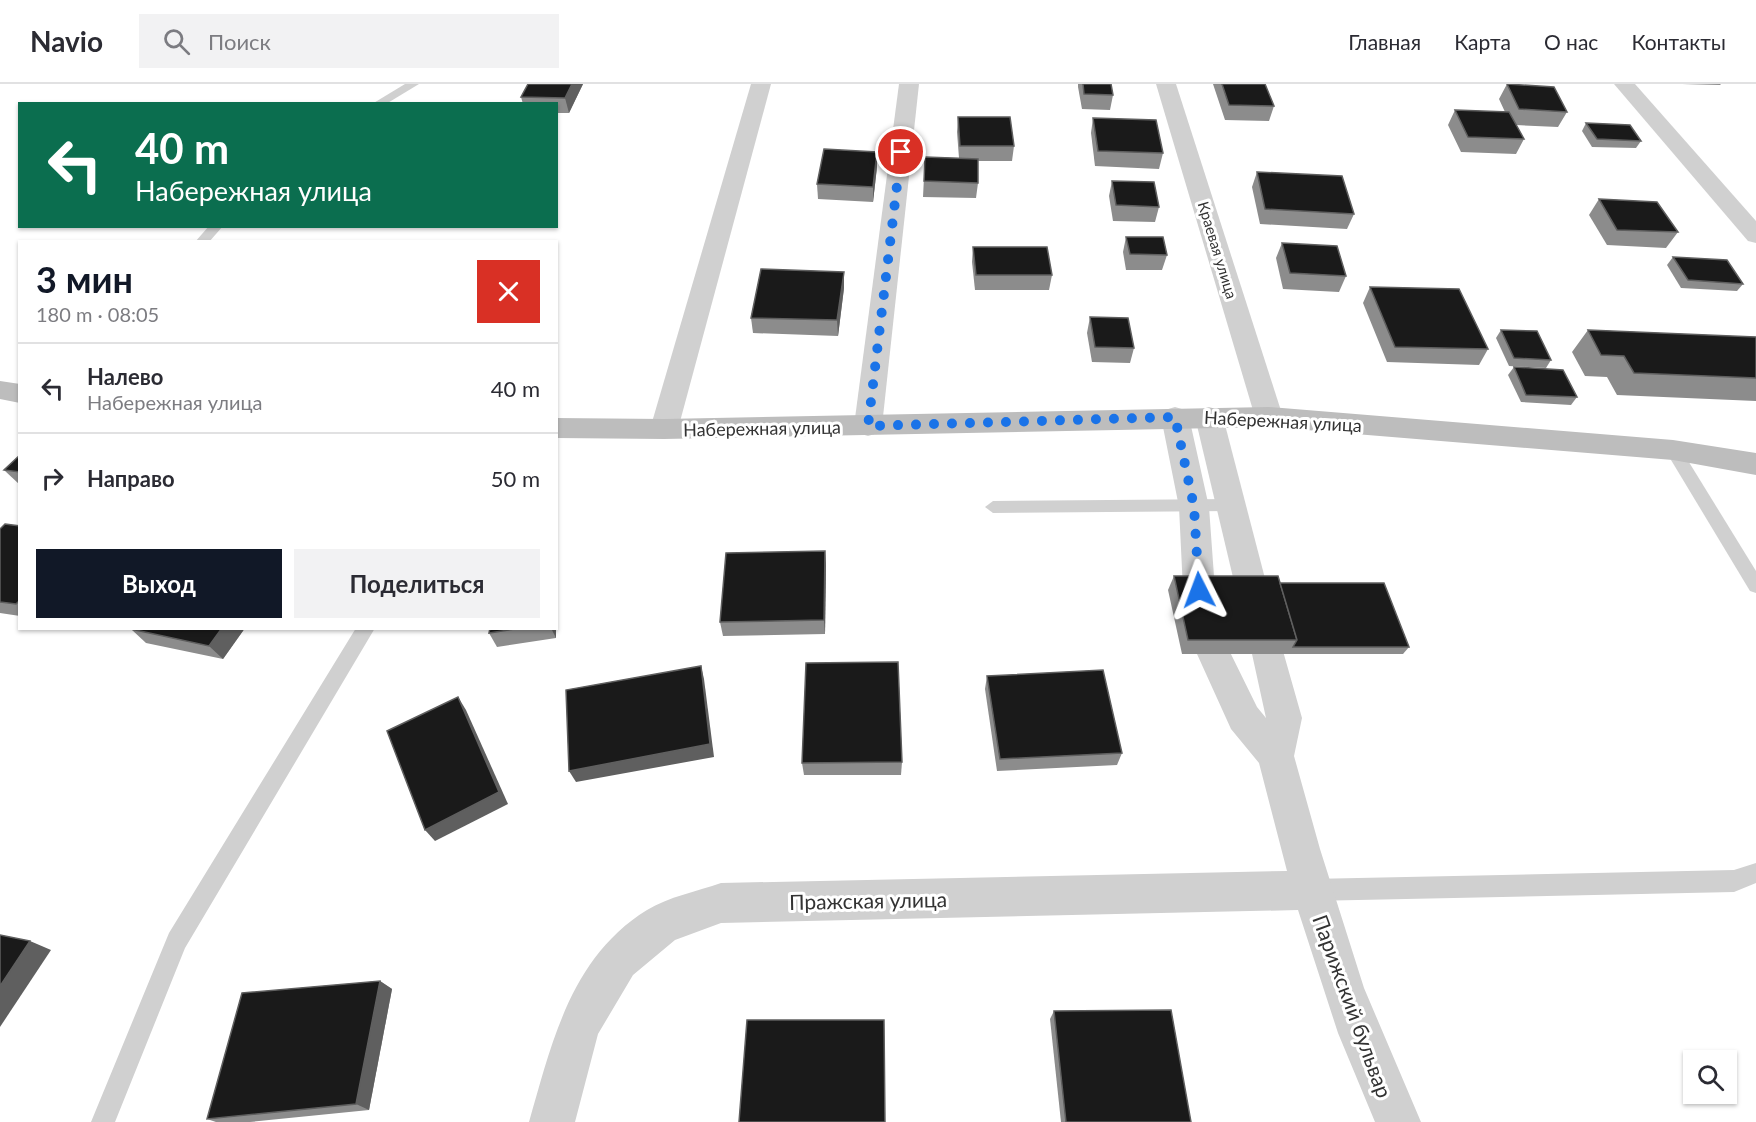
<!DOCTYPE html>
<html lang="ru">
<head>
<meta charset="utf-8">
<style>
  :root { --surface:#fff; --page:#f2f2f3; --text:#2b2b33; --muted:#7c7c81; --line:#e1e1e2; --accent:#111827 }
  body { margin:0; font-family:Lato,sans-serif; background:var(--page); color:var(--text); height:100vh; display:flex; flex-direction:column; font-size:22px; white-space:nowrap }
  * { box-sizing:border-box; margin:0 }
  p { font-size:20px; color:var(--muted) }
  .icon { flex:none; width:33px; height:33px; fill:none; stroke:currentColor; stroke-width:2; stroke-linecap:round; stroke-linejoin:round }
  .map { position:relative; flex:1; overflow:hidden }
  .details { position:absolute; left:18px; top:156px; width:540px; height:390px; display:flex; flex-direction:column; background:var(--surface); border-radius:0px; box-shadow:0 2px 4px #0004 }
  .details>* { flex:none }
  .guide { position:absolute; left:18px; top:18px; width:540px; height:126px; border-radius:0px; box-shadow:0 2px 4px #0004; background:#0b6e4f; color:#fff; overflow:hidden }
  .fabs { position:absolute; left:1683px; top:966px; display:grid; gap:12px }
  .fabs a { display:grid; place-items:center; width:54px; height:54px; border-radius:0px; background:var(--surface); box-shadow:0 2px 4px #0004; font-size:30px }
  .pin { position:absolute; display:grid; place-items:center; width:51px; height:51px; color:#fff; margin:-26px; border:3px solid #fff; border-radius:50%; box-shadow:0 2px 6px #0007 }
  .me { position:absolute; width:66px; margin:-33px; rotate:357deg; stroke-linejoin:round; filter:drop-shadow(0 0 4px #0008) }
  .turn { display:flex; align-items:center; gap:21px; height:126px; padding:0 18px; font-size:27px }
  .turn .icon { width:78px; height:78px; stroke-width:2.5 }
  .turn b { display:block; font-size:42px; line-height:51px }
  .round { display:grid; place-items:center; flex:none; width:63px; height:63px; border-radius:0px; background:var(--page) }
  .head { display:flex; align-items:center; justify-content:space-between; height:102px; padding:0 18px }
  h1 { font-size:36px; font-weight:700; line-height:45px; color:var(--accent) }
  .cta { display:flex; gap:12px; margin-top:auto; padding:12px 18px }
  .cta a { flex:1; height:69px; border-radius:0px; background:var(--accent); color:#fff; font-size:24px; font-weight:700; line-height:69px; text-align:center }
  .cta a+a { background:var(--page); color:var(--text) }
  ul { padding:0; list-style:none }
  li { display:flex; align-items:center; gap:18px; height:90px; padding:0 18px; border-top:2px solid var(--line) }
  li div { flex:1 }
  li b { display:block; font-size:22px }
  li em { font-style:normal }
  header { display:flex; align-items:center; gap:36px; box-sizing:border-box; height:84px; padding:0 30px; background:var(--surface); border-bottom:2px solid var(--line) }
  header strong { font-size:28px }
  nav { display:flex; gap:33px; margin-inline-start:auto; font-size:21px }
  .search { width:420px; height:54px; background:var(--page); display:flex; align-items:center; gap:15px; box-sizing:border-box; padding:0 21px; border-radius:0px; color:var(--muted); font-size:22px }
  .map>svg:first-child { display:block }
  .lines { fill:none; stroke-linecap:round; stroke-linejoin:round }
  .lane { fill:#d0d0d0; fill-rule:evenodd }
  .street { fill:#d0d0d0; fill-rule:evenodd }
  .secondary { fill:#bdbdbd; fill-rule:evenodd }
  .wall { fill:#8c8c8c }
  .shaded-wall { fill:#5f5f5f }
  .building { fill:#1a1a1a; stroke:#5f5f5f; stroke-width:1.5 }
  .route { stroke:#1a73e8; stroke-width:10; stroke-dasharray:0 18 }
  .labels { text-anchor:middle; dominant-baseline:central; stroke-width:6; stroke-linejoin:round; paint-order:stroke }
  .far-street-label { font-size:15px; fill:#333; stroke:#fff }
  .street-label { font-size:18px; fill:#333; stroke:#fff }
  .near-street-label { font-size:21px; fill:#333; stroke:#fff }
</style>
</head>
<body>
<header>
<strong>Navio</strong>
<div class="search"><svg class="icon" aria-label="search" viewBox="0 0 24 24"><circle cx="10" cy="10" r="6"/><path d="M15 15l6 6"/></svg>Поиск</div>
<nav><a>Главная</a><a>Карта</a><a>О нас</a><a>Контакты</a></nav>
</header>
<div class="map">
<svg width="1756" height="1038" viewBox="0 0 1756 1038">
  <rect width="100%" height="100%" fill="#fff"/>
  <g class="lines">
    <g class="lane">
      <path d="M405,0H419L386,20H372Z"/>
      <path d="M209,142H223L209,158H195Z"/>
      <path d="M1673,360L1679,362L1756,487V509L1750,507L1665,366Z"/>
      <path d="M1233,415L1241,421L1233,427L993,429L985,423L993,417Z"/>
      <path d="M356,544H375L185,864L115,1038H91L169,849Z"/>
      <path d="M1756,779V799L1734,808L1310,817L1302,814L1299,806L1302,798L1310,795L1734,786Z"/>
    </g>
    <g class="street">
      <path d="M751,0H771L678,345L674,352L664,355L654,352L650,345Z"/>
      <path d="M899,0H919L882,342L878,349L868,352L858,349L854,342Z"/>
      <path d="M1156,0H1176L1283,333L1279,340L1269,343L1259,340L1255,333Z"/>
      <path d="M1614,0H1635L1756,137V159L1748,157Z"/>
      <path d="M1175,323L1185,326L1189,333L1209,423L1215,506L1211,515L1199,519L1187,515L1183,506L1179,423L1161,333L1165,326Z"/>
      <path d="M1209,323L1219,326L1223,333L1268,506L1264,515L1252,519L1240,515L1236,506L1195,333L1199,326Z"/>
      <path d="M1214,556L1226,560L1257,623L1266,634L1252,570L1257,560L1269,556L1281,560L1302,634L1294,672L1320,765L1364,904L1421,1038H1375L1338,949L1298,826L721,839L675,856L633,891L598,950L575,1038H529C552,958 571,873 647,826C668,813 698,807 721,799L1287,787L1259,679L1231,645L1197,570L1202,560Z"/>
    </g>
    <g class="secondary">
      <path d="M0,297L20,300V319L0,315Z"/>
      <path d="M1269,323L1673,356L1756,369V391L1673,376L1269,343L664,355L556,354V334L664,335Z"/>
    </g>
  </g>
  <g class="wall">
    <path d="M583,0L569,29H556V20H523L521,13Z"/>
    <path d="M1078,0H1111L1113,11L1110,26L1082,25L1078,3Z"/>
    <path d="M1213,0H1265L1274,22L1269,37L1225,36Z"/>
    <path d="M1507,0L1567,28L1558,43L1516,41L1524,55L1516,70L1461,68L1448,41L1455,26L1505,28L1499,15Z"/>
    <path d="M1682,0H1721L1720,1Z"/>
    <path d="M958,33L1014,62L1012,77H978V99L976,114L923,113L925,73L959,74L957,48Z"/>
    <path d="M1093,34L1163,69L1159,85L1095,82L1091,49Z"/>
    <path d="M1586,39L1641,57L1636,64L1592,63L1582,47Z"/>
    <path d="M877,83L873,118L818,115L817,100Z"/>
    <path d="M1257,88L1354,130L1347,145L1260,140L1252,103Z"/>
    <path d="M1112,97L1159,123L1155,138L1113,137L1109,112Z"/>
    <path d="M1599,115L1678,148L1666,164L1607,161L1589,131Z"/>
    <path d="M1126,153L1167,171L1162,186H1126L1123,168Z"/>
    <path d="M1282,159L1346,192L1339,208L1283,205L1276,174Z"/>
    <path d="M973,163L1052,191L1049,206H975L972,178Z"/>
    <path d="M1673,173L1743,200L1737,207L1681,204L1667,181Z"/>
    <path d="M1370,203L1488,265L1479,281L1387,278L1363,219Z"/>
    <path d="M844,204L838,252L753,249L751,234Z"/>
    <path d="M1090,233L1134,264L1130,279L1092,278L1087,249Z"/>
    <path d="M1501,246L1551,276L1546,284L1509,282L1496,254Z"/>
    <path d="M1588,246L1756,253V317L1617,311L1607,293L1585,292L1572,268Z"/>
    <path d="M1514,283L1577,313L1571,321L1521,318L1508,291Z"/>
    <path d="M20,371V401L4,386Z"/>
    <path d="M20,442V532L0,529V445Z"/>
    <path d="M825,467L826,481L825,550L723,552L720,538Z"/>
    <path d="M1174,492L1280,499L1409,563L1403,570H1182L1168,506Z"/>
    <path d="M245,544L223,575L146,559L131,545Z"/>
    <path d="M490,544H556V554L497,563L489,549Z"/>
    <path d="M987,592L1122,669L1117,681L997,687L985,605Z"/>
    <path d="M902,678L901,691H804L802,679Z"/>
    <path d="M380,897L392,905L369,1026L250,1038H216L207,1035Z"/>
    <path d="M1054,927L1191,1038H1061L1050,935Z"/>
  </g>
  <g class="shaded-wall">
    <path d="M572,0H583L569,29L565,14Z"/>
    <path d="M877,68V83L873,118V103Z"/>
    <path d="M844,188V204L838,252L837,236Z"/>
    <path d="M825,467L826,481L825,550L824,536Z"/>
    <path d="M222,544H245L223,575L209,562Z"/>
    <path d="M551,544H556V554Z"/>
    <path d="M701,582L704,595L714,673L576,698L569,687Z"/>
    <path d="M458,613L466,626L508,720L435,757L425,746Z"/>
    <path d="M30,857L51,866L0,943V902Z"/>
    <path d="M380,897L392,905L369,1026L356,1020Z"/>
  </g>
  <g class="building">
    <path d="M528,0H572L565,14L521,13Z"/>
    <path d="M1083,0H1111L1113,11L1084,10Z"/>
    <path d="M1222,0H1265L1274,22L1229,21Z"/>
    <path d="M1507,0L1554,3L1567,28L1519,25Z"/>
    <path d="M1455,26L1509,28L1524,55L1468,53Z"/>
    <path d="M958,33H1010L1014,62H960Z"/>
    <path d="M1093,34L1156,36L1163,69L1098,67Z"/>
    <path d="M1586,39L1630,41L1641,57L1597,55Z"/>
    <path d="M824,65L877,68L873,103L817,100Z"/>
    <path d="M925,73L978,75V99L924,97Z"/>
    <path d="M1257,88L1342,92L1354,130L1265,125Z"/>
    <path d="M1112,97L1154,98L1159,123L1116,121Z"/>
    <path d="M1599,115L1657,118L1678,148L1617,146Z"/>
    <path d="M1126,153H1163L1167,171L1130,170Z"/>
    <path d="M1282,159L1337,162L1346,192L1290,189Z"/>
    <path d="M973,163H1047L1052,191H976Z"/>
    <path d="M1673,173L1727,176L1743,200L1688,196Z"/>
    <path d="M761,185L844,188L837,236L751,234Z"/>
    <path d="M1370,203L1459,205L1488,265L1395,263Z"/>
    <path d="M1090,233L1128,234L1134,264L1095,263Z"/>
    <path d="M1501,246L1537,247L1551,276L1514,274Z"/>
    <path d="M1588,246L1756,253V294L1634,289L1624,272L1601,271Z"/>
    <path d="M1514,283L1563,286L1577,313L1526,311Z"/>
    <path d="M20,371V388L4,386Z"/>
    <path d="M5,440L20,442V516L16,520L0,518V445Z"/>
    <path d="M825,467L824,536L720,538L726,469Z"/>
    <path d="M1174,492H1278L1297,556H1188Z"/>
    <path d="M1280,499H1384L1409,563H1293L1297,556Z"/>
    <path d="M132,544H222L209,562L131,545Z"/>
    <path d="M490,544H521L489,549Z"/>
    <path d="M898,578L902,678L802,679L806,579Z"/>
    <path d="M701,582L710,660L569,687L566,606Z"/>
    <path d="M1103,586L1122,669L1000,675L987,592Z"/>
    <path d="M458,613L499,708L425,746L387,647Z"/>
    <path d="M0,851L30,857L0,902Z"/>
    <path d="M380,897L356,1020L207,1035L242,909Z"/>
    <path d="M1171,926L1191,1038H1066L1054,927Z"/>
    <path d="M747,936H884L885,1038H739Z"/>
  </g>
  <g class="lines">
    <path class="route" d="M901,68L868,342L1175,333L1194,423L1199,506"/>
  </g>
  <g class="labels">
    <g class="far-street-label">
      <text transform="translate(1218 166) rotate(73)">Краевая улица</text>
    </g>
    <g class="street-label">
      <text transform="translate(1283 337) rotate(3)">Набережная улица</text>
      <text transform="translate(762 344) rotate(-1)">Набережная улица</text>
    </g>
    <g class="near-street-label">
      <text transform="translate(868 816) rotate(-1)">Пражская улица</text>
      <text transform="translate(1353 922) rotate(70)">Парижский бульвар</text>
    </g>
  </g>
</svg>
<div class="fabs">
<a><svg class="icon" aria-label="search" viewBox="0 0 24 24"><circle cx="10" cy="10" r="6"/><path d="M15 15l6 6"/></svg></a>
</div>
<div class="pin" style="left:901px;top:68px;background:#d93025"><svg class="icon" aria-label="arrive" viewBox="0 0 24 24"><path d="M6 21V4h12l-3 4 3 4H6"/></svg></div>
<svg class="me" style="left:1199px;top:506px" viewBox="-20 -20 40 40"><path d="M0-17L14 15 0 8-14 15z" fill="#1a73e8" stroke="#fff" stroke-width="4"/></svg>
<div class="guide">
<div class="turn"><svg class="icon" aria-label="left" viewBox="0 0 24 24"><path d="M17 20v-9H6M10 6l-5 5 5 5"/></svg><div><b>40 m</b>Набережная улица</div></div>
</div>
<section class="details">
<div class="head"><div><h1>3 мин</h1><p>180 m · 08:05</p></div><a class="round" style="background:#d93025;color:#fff"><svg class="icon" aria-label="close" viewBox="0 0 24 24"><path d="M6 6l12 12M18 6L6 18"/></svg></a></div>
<ul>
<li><svg class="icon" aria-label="left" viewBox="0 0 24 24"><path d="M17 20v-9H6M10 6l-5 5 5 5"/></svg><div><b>Налево</b><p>Набережная улица</p></div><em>40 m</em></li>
<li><svg class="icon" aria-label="right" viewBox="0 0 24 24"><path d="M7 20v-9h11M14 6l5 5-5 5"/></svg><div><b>Направо</b></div><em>50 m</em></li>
</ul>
<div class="cta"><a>Выход</a><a>Поделиться</a></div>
</section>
</div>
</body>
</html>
